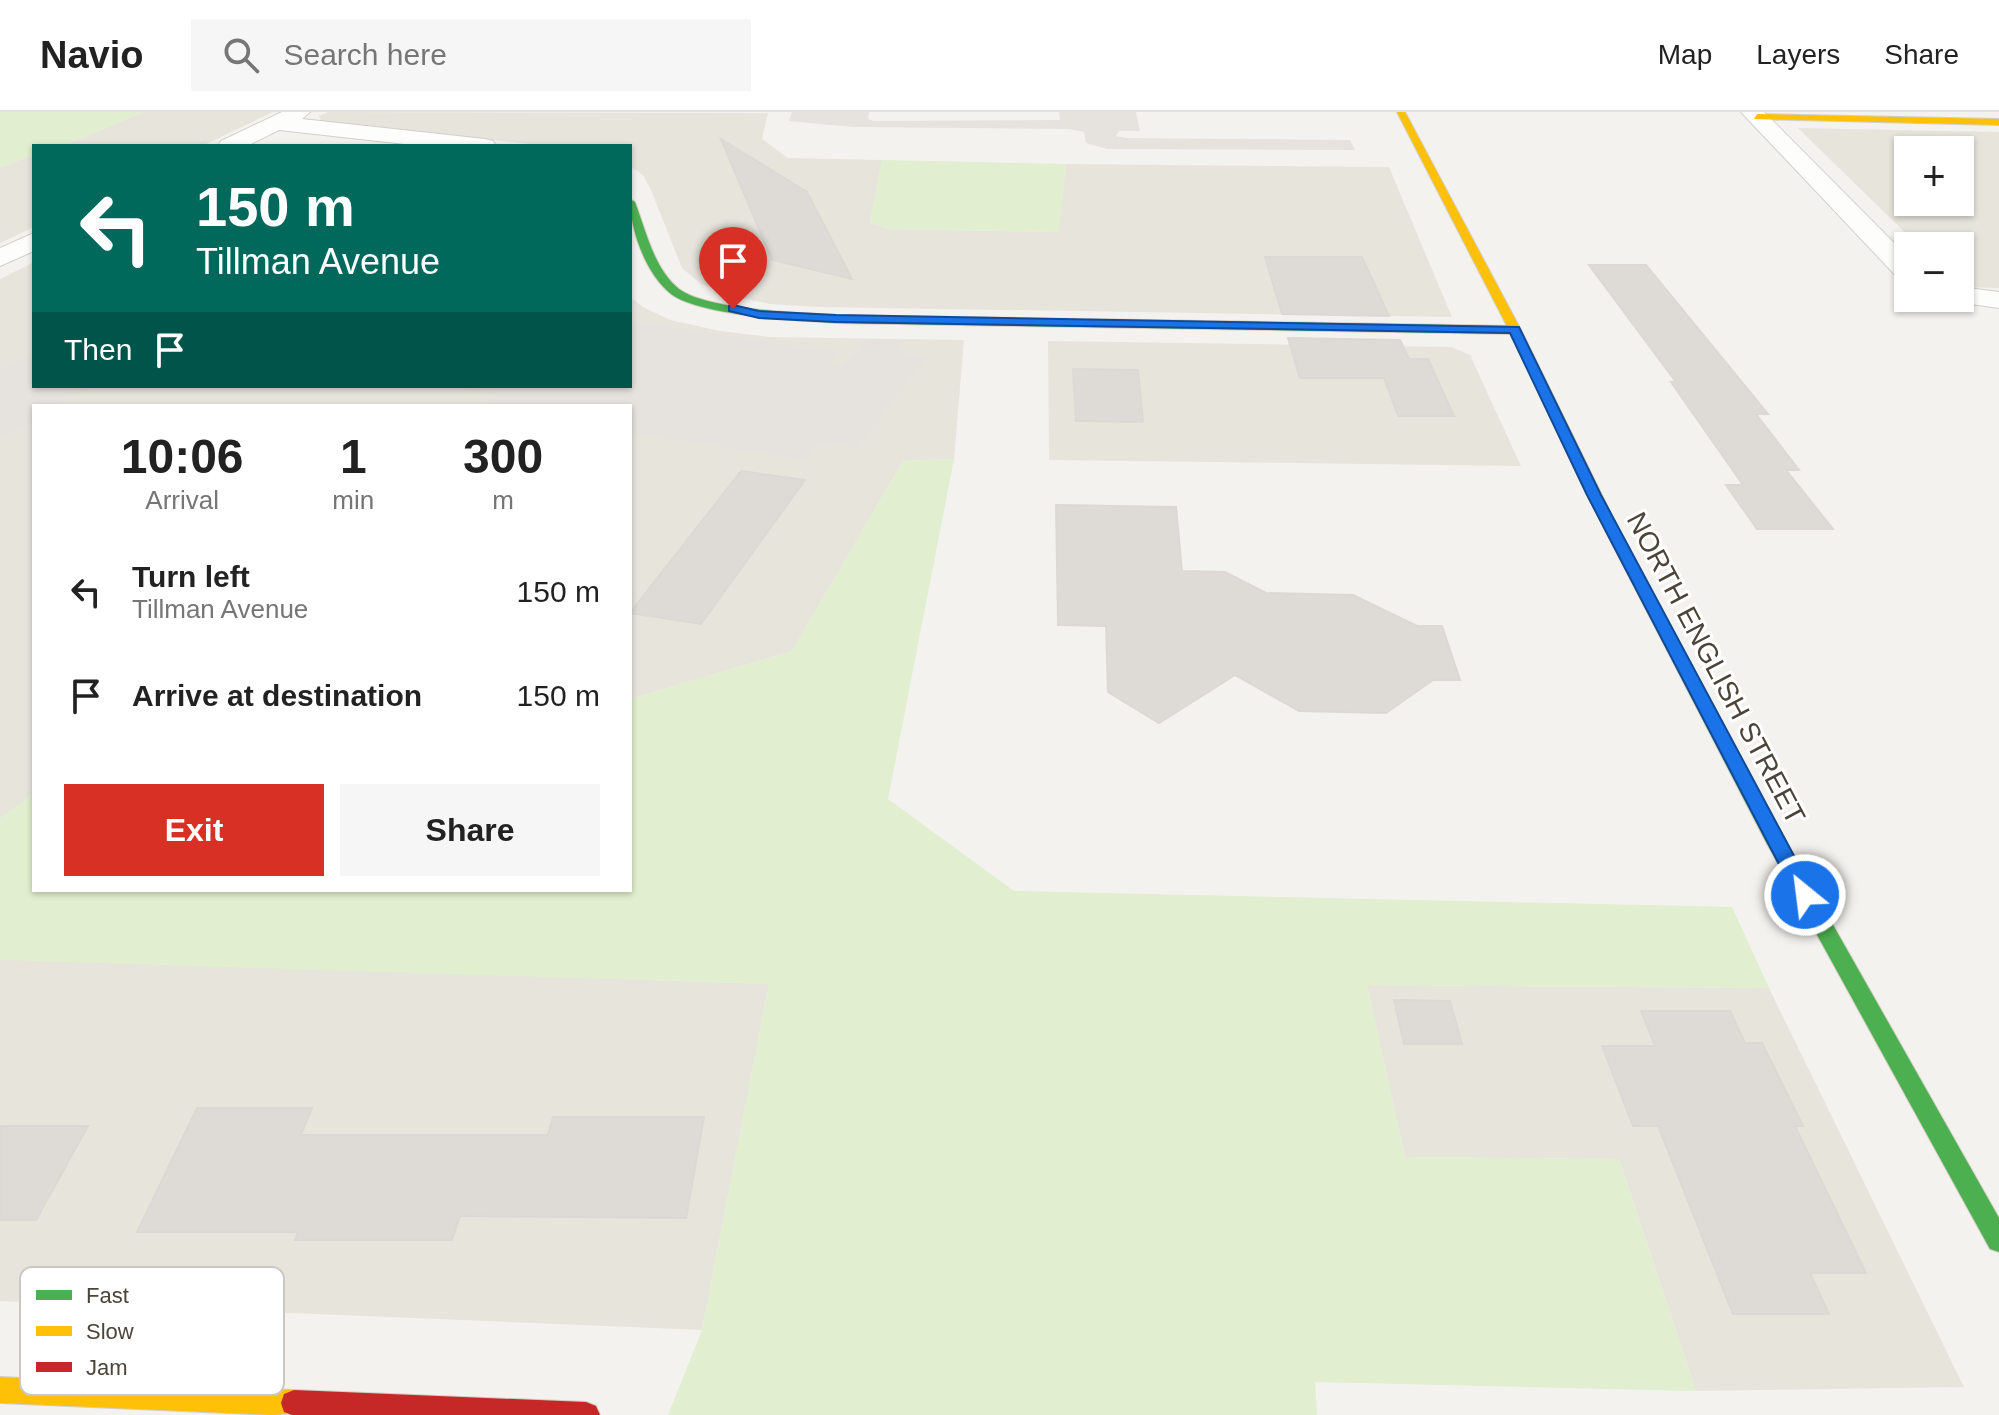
<!DOCTYPE html>
<html lang="en">
<head>
<meta charset="utf-8">
<style>
  :root { --surface:#fff; --page:#f6f6f6; --text:#222; --muted:#767676; --line:#e0e0e0; --accent:#d93025 }
  body { margin:0; font-family:Arial,sans-serif; background:var(--page); color:var(--text); height:100vh; display:flex; flex-direction:column; font-size:30px; white-space:nowrap }
  * { box-sizing:border-box; margin:0 }
  p { font-size:26px; color:var(--muted) }
  .icon { flex:none; width:44px; height:44px; fill:none; stroke:currentColor; stroke-width:2; stroke-linecap:round; stroke-linejoin:round }
  .map { position:relative; flex:1; overflow:hidden }
  .panel { position:absolute; left:32px; top:292px; width:600px; height:488px; display:flex; flex-direction:column; background:var(--surface); border-radius:0px; box-shadow:0 2px 6px #0004 }
  .panel>* { flex:none }
  .hud { position:absolute; left:32px; top:32px; width:600px; height:244px; border-radius:0px; box-shadow:0 2px 6px #0004; background:#00695c; color:#fff; overflow:hidden }
  .tools { position:absolute; left:1894px; top:24px; display:grid; gap:16px }
  .tools a { display:grid; place-items:center; width:80px; height:80px; border-radius:0px; background:var(--surface); box-shadow:0 2px 6px #0004; font-size:40px }
  .pin { position:absolute; display:grid; place-items:center; width:68px; height:68px; color:#fff; margin:-82px -34px; border-radius:50% 50% 50% 0; rotate:-45deg; box-shadow:0 0 8px #0007 }
  .pin .icon { rotate:45deg }
  .me { position:absolute; width:88px; margin:-44px; rotate:331deg; stroke-linejoin:round; filter:drop-shadow(0 0 6px #0008) }
  .turn { display:flex; align-items:center; gap:28px; height:168px; padding:0 32px; font-size:36px }
  .turn .icon { width:104px; height:104px; stroke-width:2.5 }
  .turn b { display:block; font-size:56px; line-height:68px }
  .then { display:flex; align-items:center; height:76px; padding:0 32px; background:#0003; gap:16px; font-size:30px }
  .eta { display:flex; justify-content:space-evenly; align-items:center; height:136px; text-align:center }
  .eta b { font-size:48px; font-weight:600; line-height:56px }
  .primary-button { display:flex; gap:16px; margin-top:auto; padding:16px 32px }
  .primary-button a { flex:1; height:92px; border-radius:0px; background:var(--accent); color:#fff; font-size:32px; font-weight:600; line-height:92px; text-align:center }
  .primary-button a+a { background:var(--page); color:var(--text) }
  ul { padding:0; list-style:none }
  li { display:flex; align-items:center; gap:24px; height:104px; padding:0 32px }
  li div { flex:1 }
  li b { display:block; font-size:30px }
  li em { font-style:normal }
  header { display:flex; align-items:center; gap:48px; box-sizing:border-box; height:112px; padding:0 40px; background:var(--surface); border-bottom:2px solid var(--line) }
  header strong { font-size:38px }
  nav { display:flex; gap:44px; margin-inline-start:auto; font-size:28px }
  .search { width:560px; height:72px; background:var(--page); display:flex; align-items:center; gap:20px; box-sizing:border-box; padding:0 28px; border-radius:0px; color:var(--muted); font-size:30px }
  .map>svg:first-child { display:block }
  .residential { fill:#e7e4dc; fill-rule:evenodd }
  .green { fill:#e1eecf }
  .parking { fill:#e6e3df }
  .building { fill:#dedbd6; stroke:#dcd9d4; stroke-width:2 }
  .lines { fill:none; stroke-linecap:round; stroke-linejoin:round }
  .street-casing { stroke:#d2d0cb; stroke-width:2 }
  .fast-casing { stroke:#d3cfc5; stroke-width:2 }
  .slow-casing { stroke:#d3cfc5; stroke-width:2 }
  .jam-casing { stroke:#d3cfc5; stroke-width:2 }
  .street { fill:#fdfdfc; fill-rule:evenodd }
  .fast { fill:#4caf50; fill-rule:evenodd }
  .slow { fill:#ffc107; fill-rule:evenodd }
  .jam { fill:#c62828; fill-rule:evenodd }
  .route { fill:#1a73e8; stroke:#114b97; stroke-width:2 }
  .labels { text-anchor:middle; dominant-baseline:central; stroke-width:6; stroke-linejoin:round; paint-order:stroke }
  .street-label { font-size:28px; fill:#4b4439; stroke:#fff }
  .key { fill:#fff; stroke:#c9c7c4; stroke-width:2 }
  .key-label { font-size:22px; fill:#4b4439 }
</style>
</head>
<body>
<header>
<strong>Navio</strong>
<div class="search"><svg class="icon" aria-label="search" viewBox="0 0 24 24"><circle cx="10" cy="10" r="6"/><path d="M15 15l6 6"/></svg>Search here</div>
<nav><a>Map</a><a>Layers</a><a>Share</a></nav>
</header>
<div class="map">
<svg width="1999" height="1303" viewBox="0 0 1999 1303">
  <rect width="100%" height="100%" fill="#f4f2ee"/>
  <g class="residential">
    <path d="M143,0H273L202,34H62Z"/>
    <path d="M328,0L768,1L762,27L788,46L882,48L870,111L890,117L1058,120L1066,52L1389,55L1452,205L818,195L770,192L732,184L701,172L682,156L651,78L643,63L630,54V34H547L321,9L319,4Z"/>
    <path d="M1798,16L1999,20V176L1961,175L1960,134H1919ZM1908,38H1960V90H1908Z"/>
    <path d="M34,43V115L0,131V55Z"/>
    <path d="M34,150V274H630V185L643,195L670,208L720,219L770,225L964,228L954,347L903,349L792,539L630,587V294H34V681L0,707V167Z"/>
    <path d="M1048,229L1451,235L1470,243L1521,354L1049,348Z"/>
    <path d="M25,847L769,872L702,1218L0,1189V848Z"/>
    <path d="M1367,873L1769,876L1964,1275L1696,1279L1619,1047L1405,1045Z"/>
  </g>
  <g class="green">
    <path d="M0,0H143L62,34H34V43L0,55Z"/>
    <path d="M882,48L1066,52L1059,120L890,117L870,111Z"/>
    <path d="M954,347L888,687L1014,779L1732,795L1769,876L1367,873L1405,1045L1619,1047L1696,1279L1315,1270L1317,1303H668L702,1218L769,872L0,848V707L34,681V778H630V587L792,539L903,349Z"/>
  </g>
  <g class="parking">
    <path d="M792,0H869L868,7L874,9L1060,8L1059,0H1136L1140,19H1119L1116,24L1126,26L1350,28L1355,38L1107,37L1086,31L1084,20L1069,17L853,15L789,9Z"/>
    <path d="M636,210L840,240L829,252L841,255L866,227L903,228L895,240L927,245L857,336L821,331L806,348L630,321V294H480L494,282L462,277L465,274H630V215Z"/>
    <path d="M34,240V274H90L56,294H34V307L8,323L0,321V259Z"/>
  </g>
  <g class="building">
    <path d="M721,27L807,80L852,167L772,148Z"/>
    <path d="M1265,145H1362L1389,204L1282,202Z"/>
    <path d="M1589,153H1646L1768,302H1756L1799,358H1786L1833,417H1757L1726,373H1743L1671,270H1676Z"/>
    <path d="M1288,226L1400,228L1409,247H1428L1454,304H1398L1384,266H1300Z"/>
    <path d="M1073,257L1138,258L1143,310L1076,309Z"/>
    <path d="M741,359L805,368L701,512L630,501Z"/>
    <path d="M1056,393L1176,395L1182,459L1225,460L1266,481L1353,483L1417,514H1442L1460,568H1433L1386,601L1299,599L1235,563L1159,611L1108,580L1106,514L1058,513Z"/>
    <path d="M1394,888L1450,889L1462,932H1404Z"/>
    <path d="M1641,899H1730L1745,931H1762L1803,1014H1795L1866,1161H1810L1829,1202H1733L1658,1014H1633L1602,934H1655Z"/>
    <path d="M197,996H312L301,1023H548L553,1005H704L686,1106L460,1104L452,1128H295L298,1120H137Z"/>
    <path d="M0,1014H88L36,1108H0Z"/>
  </g>
  <g class="lines">
    <g class="street-casing">
      <g id="street">
        <path d="M282,0H310L302,7L485,27L493,29L496,34H423L279,18L247,34H218L221,29Z"/>
        <path d="M1741,0H1764L1908,145V168L1898,166Z"/>
        <path d="M34,121V139L0,154V136Z"/>
        <path d="M1960,175L1999,180V196L1950,189L1948,186H1960Z"/>
      </g>
    </g>
    <g class="fast-casing">
      <g id="fast">
        <path d="M630,87L635,90C646,119 654,157 679,177C707,198 800,201 836,203L1515,214L1521,218L1515,222L836,211C799,208 700,204 671,182C646,162 630,118 630,87Z"/>
        <path d="M1612,414L1619,418L1786,730L1999,1106V1140L1990,1137L1766,730L1605,418Z"/>
      </g>
    </g>
    <g class="slow-casing">
      <g id="slow">
        <path d="M1397,0H1405L1521,218L1619,418L1617,421L1612,422L1605,418L1509,218Z"/>
        <path d="M1757,2L1999,7V13L1754,7Z"/>
        <path d="M0,1265L294,1278L304,1282L307,1291L304,1300L273,1303L0,1291Z"/>
      </g>
    </g>
    <g class="jam-casing">
      <path id="jam" d="M294,1278L586,1290L596,1294L600,1303H292L284,1300L281,1291L284,1282Z"/>
    </g>
    <use href="#street" class="street"/>
    <use href="#fast" class="fast"/>
    <use href="#slow" class="slow"/>
    <use href="#jam" class="jam"/>
  </g>
  <path class="route" d="M733,193L759,199L836,203L1519,215L1601,383L1815,783L1812,788H1798L1795,783L1587,383L1510,221L836,210L759,206L729,199V194Z"/>
  <g class="labels">
    <g class="street-label">
      <text transform="translate(1716 556) rotate(62)">NORTH ENGLISH STREET</text>
    </g>
  </g>
  <rect x="20" y="1155" width="264" height="128" rx="12" class="key"/>
  <rect x="36" y="1178" width="36" height="10" fill="#4caf50"/>
  <rect x="36" y="1214" width="36" height="10" fill="#ffc107"/>
  <rect x="36" y="1250" width="36" height="10" fill="#c62828"/>
  <g class="key-label">
    <text x="86" y="1191">Fast</text>
    <text x="86" y="1227">Slow</text>
    <text x="86" y="1263">Jam</text>
  </g>
</svg>
<div class="tools">
<a>+</a>
<a>−</a>
</div>
<div class="pin" style="left:733px;top:197px;background:#d93025"><svg class="icon" aria-label="arrive" viewBox="0 0 24 24"><path d="M6 21V4h12l-3 4 3 4H6"/></svg></div>
<svg class="me" style="left:1805px;top:783px" viewBox="-20 -20 40 40"><circle r="17" fill="#1a73e8" stroke="#fff" stroke-width="3"/><path d="M0-11L8 9 0 5-8 9z" fill="#fff"/></svg>
<div class="hud">
<div class="turn"><svg class="icon" aria-label="left" viewBox="0 0 24 24"><path d="M17 20v-9H6M10 6l-5 5 5 5"/></svg><div><b>150 m</b>Tillman Avenue</div></div>
<div class="then">Then<svg class="icon" aria-label="arrive" viewBox="0 0 24 24"><path d="M6 21V4h12l-3 4 3 4H6"/></svg></div>
</div>
<section class="panel">
<div class="eta">
<div><b>10:06</b><p>Arrival</p></div>
<div><b>1</b><p>min</p></div>
<div><b>300</b><p>m</p></div>
</div>
<ul>
<li><svg class="icon" aria-label="left" viewBox="0 0 24 24"><path d="M17 20v-9H6M10 6l-5 5 5 5"/></svg><div><b>Turn left</b><p>Tillman Avenue</p></div><em>150 m</em></li>
<li><svg class="icon" aria-label="arrive" viewBox="0 0 24 24"><path d="M6 21V4h12l-3 4 3 4H6"/></svg><div><b>Arrive at destination</b></div><em>150 m</em></li>
</ul>
<div class="primary-button"><a>Exit</a><a>Share</a></div>
</section>
</div>
</body>
</html>
